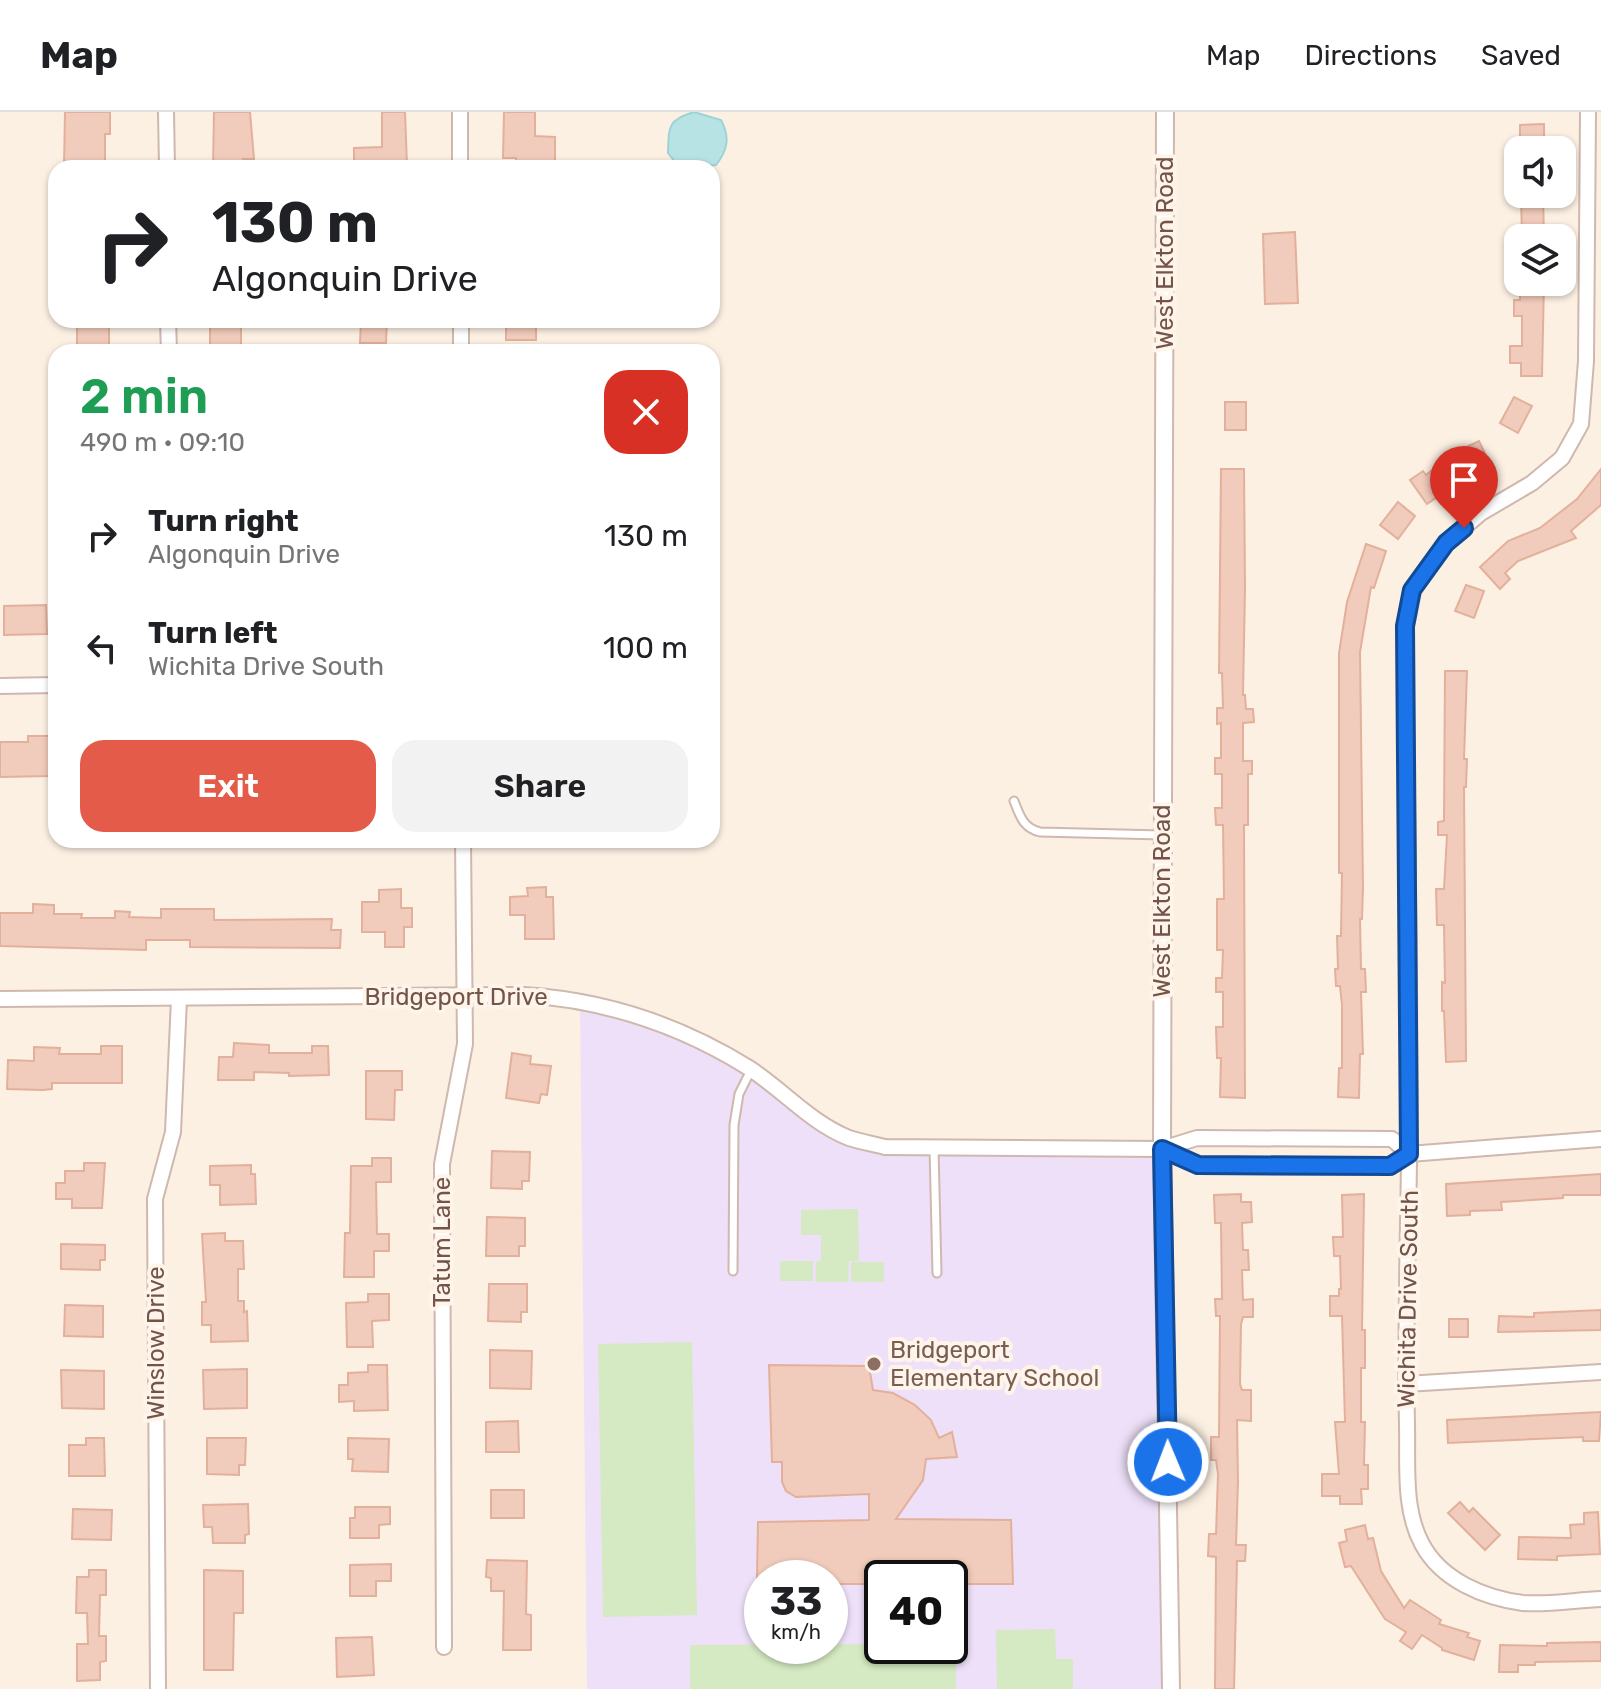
<!DOCTYPE html>
<html lang="en">
<head>
<meta charset="utf-8">
<style>
  :root { --surface:#fff; --page:#f2f2f2; --text:#202124; --muted:#757577; --line:#e0e0e0; --accent:#e45c49 }
  body { margin:0; font-family:Rubik,sans-serif; background:var(--page); color:var(--text); height:100vh; display:flex; flex-direction:column; font-size:30px; white-space:nowrap }
  * { box-sizing:border-box; margin:0 }
  p { font-size:26px; color:var(--muted) }
  .icon { flex:none; width:44px; height:44px; fill:none; stroke:currentColor; stroke-width:2; stroke-linecap:round; stroke-linejoin:round }
  .map { position:relative; flex:1; overflow:hidden }
  .sheet { position:absolute; left:48px; top:232px; width:672px; height:504px; display:flex; flex-direction:column; background:var(--surface); border-radius:24px; box-shadow:0 2px 6px #0004 }
  .sheet>* { flex:none }
  .hud { position:absolute; left:48px; top:48px; width:672px; height:168px; border-radius:24px; box-shadow:0 2px 6px #0004; background:#fff; color:var(--text); overflow:hidden }
  .controls { position:absolute; left:1504px; top:24px; display:grid; gap:16px }
  .controls a { display:grid; place-items:center; width:72px; height:72px; border-radius:16px; background:var(--surface); box-shadow:0 2px 6px #0004; font-size:40px }
  .speed { position:absolute; left:744px; top:1448px; display:flex; gap:16px; font-size:40px; font-weight:700; text-align:center }
  .speed>* { display:grid; place-content:center; width:104px; height:104px; border-radius:50%; background:var(--surface); box-shadow:0 2px 6px #0004; line-height:1 }
  .speed small { font-size:20px; font-weight:400 }
  .speed .limit { border:4px solid #111; border-radius:12px; background:#fff; color:#111 }
  .pin { position:absolute; display:grid; place-items:center; width:68px; height:68px; color:#fff; margin:-82px -34px; border-radius:50% 50% 50% 0; rotate:-45deg; box-shadow:0 0 8px #0007 }
  .pin .icon { rotate:45deg }
  .me { position:absolute; width:88px; margin:-44px; rotate:359deg; stroke-linejoin:round; filter:drop-shadow(0 0 6px #0008) }
  .turn { display:flex; align-items:center; gap:28px; height:168px; padding:0 32px; font-size:36px }
  .turn .icon { width:104px; height:104px; stroke-width:2.5 }
  .turn b { display:block; font-size:56px; line-height:68px }
  .round { display:grid; place-items:center; flex:none; width:84px; height:84px; border-radius:24px; background:var(--page) }
  .headline { display:flex; align-items:center; justify-content:space-between; height:136px; padding:0 32px }
  h1 { font-size:48px; font-weight:600; line-height:60px; color:#1e9e55 }
  .cta { display:flex; gap:16px; margin-top:auto; padding:16px 32px }
  .cta a { flex:1; height:92px; border-radius:24px; background:var(--accent); color:#fff; font-size:32px; font-weight:600; line-height:92px; text-align:center }
  .cta a+a { background:var(--page); color:var(--text) }
  ul { padding:0; list-style:none }
  li { display:flex; align-items:center; gap:24px; height:112px; padding:0 32px }
  li div { flex:1 }
  li b { display:block; font-size:30px }
  li em { font-style:normal }
  header { display:flex; align-items:center; gap:48px; box-sizing:border-box; height:112px; padding:0 40px; background:var(--surface); border-bottom:2px solid var(--line) }
  header strong { font-size:38px }
  nav { display:flex; gap:44px; margin-inline-start:auto; font-size:28px }
  .map>svg:first-child { display:block }
  .education { fill:#ede0f8; fill-rule:evenodd }
  .green { fill:#d5e9c2 }
  .water { fill:#b8e3e5; stroke:#9ed3d6; stroke-width:2 }
  .building { fill:#f1cbbb; stroke:#e3b09b; stroke-width:2 }
  .lines { fill:none; stroke-linecap:round; stroke-linejoin:round }
  .service-casing { stroke:#cfb8ad; stroke-width:11 }
  .minor-casing { stroke:#cfb8ad; stroke-width:18 }
  .tertiary-casing { stroke:#cfb8ad; stroke-width:20 }
  .service { stroke:#fff; stroke-width:7 }
  .minor { stroke:#fff; stroke-width:14 }
  .tertiary { stroke:#fff; stroke-width:16 }
  .route-casing { stroke:#114b97; stroke-width:20 }
  .route { stroke:#1a73e8; stroke-width:14 }
  .education-dot { fill:#8d6e63; stroke:#fff4e9; stroke-width:3 }
  .labels { text-anchor:middle; dominant-baseline:central; stroke-width:8; stroke-linejoin:round; paint-order:stroke }
  .street-label { font-size:24px; fill:#735449; stroke:#fff4e9 }
  .education-label { font-size:24px; fill:#785e54; stroke:#fff4e9; text-anchor:start }
</style>
</head>
<body>
<header>
<strong>Map</strong>
<nav><a>Map</a><a>Directions</a><a>Saved</a></nav>
</header>
<div class="map">
<svg width="1601" height="1577" viewBox="0 0 1601 1577">
  <rect width="100%" height="100%" fill="#fcf0e3"/>
  <path class="education" d="M580,890L704,930L816,1008L885,1035L1162,1037L1170,1577H587ZM762,1466H830V1534H762ZM882,1466H950V1534H882Z"/>
  <g class="green">
    <path d="M858,1097L859,1149H849L848,1170H816V1150L821,1149V1123H801V1098Z"/>
    <rect x="780" y="1149" width="33" height="20"/>
    <rect x="851" y="1150" width="33" height="20"/>
    <path d="M692,1230L697,1503L603,1505L598,1232Z"/>
    <path d="M1055,1517L1056,1547H1073V1577H997L996,1518Z"/>
    <path d="M950,1531H956V1577H690V1533L882,1532V1534H950Z"/>
  </g>
  <path class="water" d="M694,0L721,8C730,25 728,38 716,53L679,55L668,41C669,15 667,8 694,0Z"/>
  <g class="building">
    <path d="M65,0H110V22H105V54H64Z"/>
    <path d="M214,0H250L254,47H243V56H213Z"/>
    <path d="M382,0H405L407,54H354V36L382,35Z"/>
    <path d="M504,0H535V24L555,25V56H516V46H503Z"/>
    <path d="M1544,12V38H1520V13Z"/>
    <path d="M1521,82H1543L1544,126H1522Z"/>
    <path d="M1295,120L1298,191L1265,192L1263,122Z"/>
    <path d="M1520,170H1544L1542,264H1521V251H1510V234H1522V204H1514V188H1520Z"/>
    <rect x="77" y="208" width="32" height="32"/>
    <rect x="210" y="208" width="31" height="28"/>
    <path d="M361,208H387L386,231H360Z"/>
    <rect x="506" y="208" width="30" height="20"/>
    <path d="M1514,285L1532,294L1518,321L1500,311Z"/>
    <rect x="1225" y="290" width="21" height="28"/>
    <path d="M1479,329L1488,348L1446,368L1451,375L1427,392L1410,368L1423,359L1426,363L1451,342Z"/>
    <path d="M1221,357H1244L1245,476L1243,583H1245L1246,597H1253L1254,610L1243,611V649H1252V662H1248V713H1244L1245,986L1220,985L1221,946H1217L1216,915H1223V880H1216V866H1222L1223,838H1217V787H1224L1223,713H1216L1215,696H1222V662H1215V646H1221V611L1217,612V596H1223L1222,561H1219Z"/>
    <path d="M1601,357V393L1571,419L1576,426L1518,449L1505,461L1510,467L1500,477L1480,455L1508,429L1540,416L1577,387Z"/>
    <path d="M1398,390L1415,404L1398,427L1380,413Z"/>
    <path d="M1366,432L1386,439L1374,476L1371,475L1360,540L1363,776L1362,807H1360L1361,857H1365L1366,880H1361L1363,942H1360L1359,986L1338,985L1339,956H1342V893L1340,874H1336L1335,857H1338L1337,824H1341L1342,761H1339V541L1347,490Z"/>
    <path d="M1466,473L1484,479L1474,506L1455,499Z"/>
    <path d="M46,493L47,522L4,523V494Z"/>
    <path d="M1445,559H1467L1464,647H1467L1466,675H1464L1466,949L1446,950L1444,899H1442V870L1445,871L1444,813H1437L1436,777H1444L1447,723H1438V710L1444,709Z"/>
    <path d="M28,624H51V664L0,665V630H28Z"/>
    <path d="M546,775V785H553L554,827H525V803H510V785L528,784L527,776Z"/>
    <path d="M401,777V796H412V815H404V835H385V820H362V790H379V778Z"/>
    <path d="M33,792L54,793V802H82L81,806H115V799L130,800L129,805L161,806V797H214V808L332,807L331,818H341L340,836L190,835V828H146V838L0,834V801H33Z"/>
    <path d="M234,931L269,933V941H312V934H328L329,963L289,964V961L254,960V968H218L219,945H233Z"/>
    <path d="M101,934H122V971H52V977L43,978L7,977L8,948L34,949V935L60,936L59,942H101Z"/>
    <path d="M512,941L531,944L530,952L551,954L547,983L541,982L539,991L506,986Z"/>
    <path d="M366,959H402V978H395L394,1008L366,1007Z"/>
    <path d="M492,1039L530,1040L529,1069H522V1077L491,1076Z"/>
    <path d="M372,1046H391V1070H376L377,1122H389V1139H374V1165H344L345,1121H350L351,1054H372Z"/>
    <path d="M84,1051H105L102,1096H72V1087H56V1071H65V1059H84Z"/>
    <path d="M251,1053V1062H255L256,1092L220,1093V1073H210V1054Z"/>
    <path d="M1601,1062V1083H1563V1086L1501,1090L1502,1098L1470,1099V1103L1447,1104L1446,1072Z"/>
    <path d="M1241,1082V1090H1251L1252,1110L1242,1111L1243,1138H1248L1249,1158H1242L1243,1188L1253,1187V1205H1243L1241,1212L1240,1272L1242,1278H1251V1309L1237,1308L1238,1370L1236,1433H1246L1245,1449H1237L1234,1577H1215L1216,1445L1208,1444L1209,1422H1216L1218,1362L1216,1348H1211V1325H1219L1220,1204H1216L1215,1187H1222L1221,1111H1215L1214,1083Z"/>
    <path d="M1364,1082L1362,1218H1365V1256H1361V1310H1365L1364,1353H1368V1377H1361L1362,1392H1340V1384H1322V1362H1339L1335,1310H1345L1342,1204H1330V1184H1339V1177H1341L1340,1144H1334L1333,1125H1343L1342,1083Z"/>
    <path d="M487,1105L525,1106V1134H519V1144H486Z"/>
    <path d="M225,1121V1129H243L244,1157H238V1189H244V1200L247,1199L248,1229L211,1230V1213H202V1190H206L202,1122Z"/>
    <path d="M61,1132L105,1133V1148H100V1158L61,1157Z"/>
    <path d="M489,1172H527V1200H521V1210L488,1209Z"/>
    <path d="M368,1182H389V1208L372,1209L373,1235H347L346,1191L368,1190Z"/>
    <path d="M65,1193L103,1194V1225L64,1224Z"/>
    <path d="M1601,1198V1218L1498,1220L1499,1204L1534,1205V1201Z"/>
    <rect x="1449" y="1207" width="19" height="18"/>
    <path d="M490,1238L532,1239L531,1277L490,1276Z"/>
    <path d="M368,1253H387L388,1298L354,1299V1289L339,1290V1273H348V1261L368,1260Z"/>
    <path d="M769,1253L869,1254L873,1278L893,1281L915,1293L931,1308L939,1326L952,1320L957,1345L926,1347L923,1368L896,1407L1011,1408L1013,1472H950V1466H882V1472H830V1466H757L758,1410L869,1408V1382L796,1385L786,1379L782,1370V1350H772Z"/>
    <path d="M247,1257V1296L204,1297L203,1258Z"/>
    <path d="M61,1258L104,1259V1297L62,1296Z"/>
    <path d="M1601,1300L1599,1329H1583V1325L1448,1331L1447,1308Z"/>
    <path d="M518,1309L519,1340H486V1310Z"/>
    <path d="M86,1326H104L105,1364H69V1333H86Z"/>
    <path d="M207,1326H246L245,1353H239V1363L207,1362Z"/>
    <path d="M348,1326L389,1327L388,1360L352,1359L353,1347H348Z"/>
    <rect x="491" y="1378" width="33" height="28"/>
    <path d="M1460,1390L1469,1400L1473,1396L1500,1423L1485,1438L1448,1401Z"/>
    <path d="M248,1392L249,1422L245,1423V1431H213L212,1415H204L203,1393Z"/>
    <path d="M355,1395H390V1412L379,1413V1426H350V1406H355Z"/>
    <path d="M73,1397L112,1398L111,1428L72,1427Z"/>
    <path d="M1598,1400L1600,1442L1557,1444V1448L1518,1447L1519,1425L1571,1426L1570,1413L1584,1412V1401Z"/>
    <path d="M1365,1413L1368,1427L1373,1426L1381,1459L1404,1496L1410,1488L1441,1508L1439,1512L1469,1521L1467,1525L1480,1529L1474,1548L1442,1538V1536L1422,1523L1412,1537L1400,1529L1406,1520L1385,1507L1351,1454L1345,1455L1339,1431L1347,1429L1345,1418Z"/>
    <path d="M487,1448L527,1449L526,1502L531,1503V1538H503L504,1479H491V1466L486,1465Z"/>
    <path d="M391,1452V1469H376V1484H350V1453Z"/>
    <path d="M89,1458H106V1483H100L99,1524H106V1549L100,1550V1568L77,1569V1532H88L87,1501H76L77,1465H89Z"/>
    <path d="M204,1458L243,1459V1501H234L233,1558H204Z"/>
    <path d="M372,1525L374,1563L337,1565L336,1526Z"/>
    <path d="M1601,1530V1549L1535,1550V1553H1518V1560H1499L1500,1533L1547,1534V1531Z"/>
  </g>
  <g class="lines">
    <g class="service-casing">
      <g id="service">
        <path d="M1014,689C1020,704 1023,716 1040,720L1162,723"/>
        <path d="M934,1035L937,1161"/>
        <path d="M733,1159L734,1013L739,982L751,958"/>
      </g>
    </g>
    <g class="minor-casing">
      <g id="minor">
        <path d="M166,0L167,56"/>
        <path d="M460,0V56"/>
        <path d="M1588,0L1586,249L1581,312L1562,346L1532,371L1481,401L1446,431L1412,478L1405,514C1406,692 1411,869 1409,1047C1408,1135 1405,1224 1407,1313C1408,1352 1403,1397 1422,1432C1441,1468 1484,1486 1523,1491C1548,1493 1576,1488 1601,1487"/>
        <path d="M168,208L169,240"/>
        <path d="M461,208V240"/>
        <path d="M0,574L56,573"/>
        <path d="M0,887L524,883C604,888 680,913 749,956C783,978 811,1011 849,1026C861,1030 874,1032 885,1035L1162,1037L1197,1026L1392,1027L1409,1042"/>
        <path d="M1162,1037L1198,1053L1390,1054L1409,1042L1601,1027"/>
        <path d="M1406,1272L1601,1260"/>
        <path d="M444,1535L442,1052L465,932L463,728"/>
        <path d="M158,1577L155,1087L173,1020L179,887"/>
      </g>
    </g>
    <g class="tertiary-casing">
      <path id="tertiary" d="M1165,0L1162,1037L1171,1577"/>
    </g>
    <use href="#service" class="service"/>
    <use href="#minor" class="minor"/>
    <use href="#tertiary" class="tertiary"/>
  </g>
  <g class="lines">
    <g class="route-casing">
      <path id="route" d="M1168,1350L1162,1037L1198,1053L1390,1054L1409,1042L1405,514L1412,478L1446,431L1464,416"/>
    </g>
    <use href="#route" class="route"/>
  </g>
  <circle class="education-dot" cx="874" cy="1252" r="8"/>
  <g class="labels">
    <g class="street-label">
      <text transform="translate(1165 141) rotate(-90)">West Elkton Road</text>
      <text transform="translate(1162 789) rotate(-90)">West Elkton Road</text>
      <text x="456" y="885">Bridgeport Drive</text>
      <text transform="translate(442 1130) rotate(-90)">Tatum Lane</text>
      <text transform="translate(1408 1187) rotate(-89)">Wichita Drive South</text>
      <text transform="translate(156 1231) rotate(-90)">Winslow Drive</text>
    </g>
    <g class="education-label">
      <text x="890" y="1238">Bridgeport<tspan x="890" dy="28">Elementary School</tspan></text>
    </g>
  </g>
</svg>
<div class="controls">
<a><svg class="icon" aria-label="sound" viewBox="0 0 24 24"><path d="M4 9h4l5-4v14l-5-4H4zM17 9q2 3 0 6"/></svg></a>
<a><svg class="icon" aria-label="layers" viewBox="0 0 24 24"><path d="M12 4l9 5-9 5-9-5zM3 14l9 5 9-5"/></svg></a>
</div>
<div class="speed"><div>33<small>km/h</small></div><div class="limit">40</div></div>
<div class="pin" style="left:1464px;top:416px;background:#d93025"><svg class="icon" aria-label="arrive" viewBox="0 0 24 24"><path d="M6 21V4h12l-3 4 3 4H6"/></svg></div>
<svg class="me" style="left:1168px;top:1350px" viewBox="-20 -20 40 40"><circle r="17" fill="#1a73e8" stroke="#fff" stroke-width="3"/><path d="M0-11L8 9 0 5-8 9z" fill="#fff"/></svg>
<div class="hud">
<div class="turn"><svg class="icon" aria-label="right" viewBox="0 0 24 24"><path d="M7 20v-9h11M14 6l5 5-5 5"/></svg><div><b>130 m</b>Algonquin Drive</div></div>
</div>
<section class="sheet">
<div class="headline"><div><h1>2 min</h1><p>490 m · 09:10</p></div><a class="round" style="background:#d93025;color:#fff"><svg class="icon" aria-label="close" viewBox="0 0 24 24"><path d="M6 6l12 12M18 6L6 18"/></svg></a></div>
<ul>
<li><svg class="icon" aria-label="right" viewBox="0 0 24 24"><path d="M7 20v-9h11M14 6l5 5-5 5"/></svg><div><b>Turn right</b><p>Algonquin Drive</p></div><em>130 m</em></li>
<li><svg class="icon" aria-label="left" viewBox="0 0 24 24"><path d="M17 20v-9H6M10 6l-5 5 5 5"/></svg><div><b>Turn left</b><p>Wichita Drive South</p></div><em>100 m</em></li>
</ul>
<div class="cta"><a>Exit</a><a>Share</a></div>
</section>
</div>
</body>
</html>
